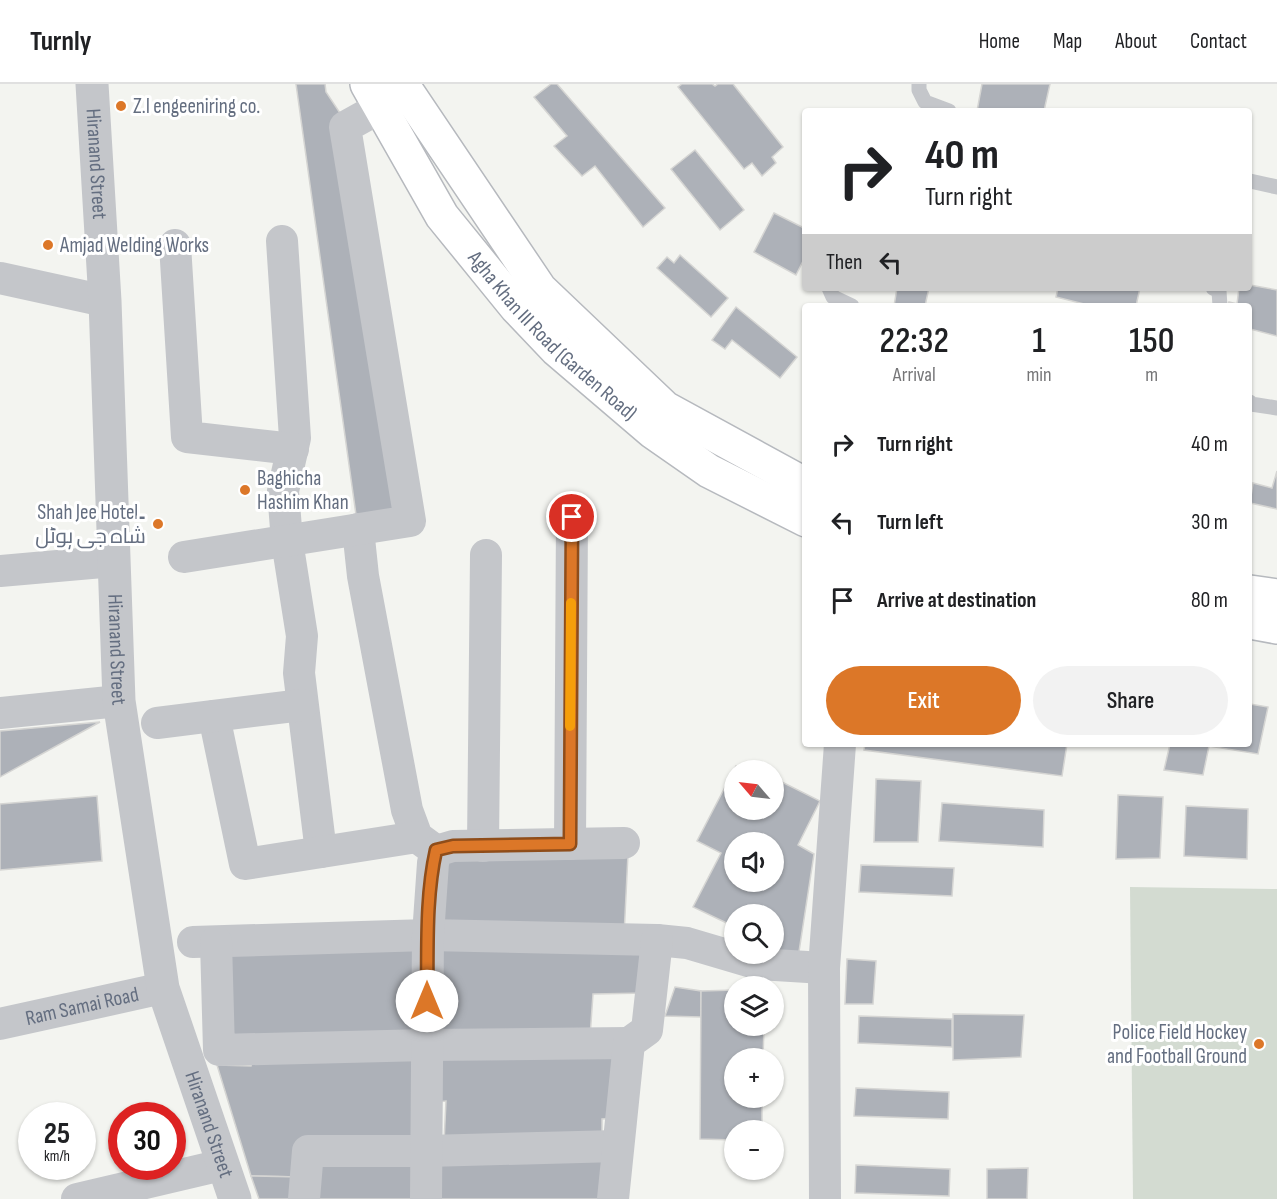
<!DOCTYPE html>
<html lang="en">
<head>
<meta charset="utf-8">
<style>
  :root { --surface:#fff; --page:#f2f2f2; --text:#202124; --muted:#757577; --line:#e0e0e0; --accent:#dc7728 }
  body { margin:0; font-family:"Sofia Sans Condensed",Cairo,sans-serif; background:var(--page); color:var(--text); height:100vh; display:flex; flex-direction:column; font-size:22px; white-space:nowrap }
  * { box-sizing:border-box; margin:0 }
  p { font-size:20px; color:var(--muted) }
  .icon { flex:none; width:33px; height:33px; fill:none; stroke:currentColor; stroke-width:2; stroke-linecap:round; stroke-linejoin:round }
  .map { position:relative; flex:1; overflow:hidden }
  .panel { position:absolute; left:802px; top:219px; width:450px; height:444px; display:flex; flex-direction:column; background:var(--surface); border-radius:6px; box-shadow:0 2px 4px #0004 }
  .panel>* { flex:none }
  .banner { position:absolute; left:802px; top:24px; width:450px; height:183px; border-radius:6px; box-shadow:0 2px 4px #0004; background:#fff; color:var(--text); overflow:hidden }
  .needle { width:39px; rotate:298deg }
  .controls { position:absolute; left:724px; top:676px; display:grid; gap:12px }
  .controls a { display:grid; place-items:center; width:60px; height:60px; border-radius:50%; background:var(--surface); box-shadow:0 2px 4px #0004; font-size:30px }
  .speed { position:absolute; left:18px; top:1018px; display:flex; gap:12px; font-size:30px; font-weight:700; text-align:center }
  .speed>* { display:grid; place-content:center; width:78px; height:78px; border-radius:50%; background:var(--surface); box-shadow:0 2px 4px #0004; line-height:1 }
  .speed small { font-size:15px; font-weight:400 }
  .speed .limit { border:9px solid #d22; background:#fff; color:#111 }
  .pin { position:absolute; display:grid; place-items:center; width:51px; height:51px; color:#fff; margin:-26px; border:3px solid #fff; border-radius:50%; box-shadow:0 2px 6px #0007 }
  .me { position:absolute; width:66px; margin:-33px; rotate:0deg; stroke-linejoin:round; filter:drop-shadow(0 0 4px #0008) }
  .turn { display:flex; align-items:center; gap:21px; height:126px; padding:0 24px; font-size:27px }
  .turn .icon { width:78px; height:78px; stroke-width:2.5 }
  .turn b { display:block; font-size:42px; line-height:51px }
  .then { display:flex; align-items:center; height:57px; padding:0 24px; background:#0003; gap:12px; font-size:22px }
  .eta { display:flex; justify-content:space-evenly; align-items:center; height:102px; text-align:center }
  .eta b { font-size:36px; font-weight:600; line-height:42px }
  .cta { display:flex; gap:12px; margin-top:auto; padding:12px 24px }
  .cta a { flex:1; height:69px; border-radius:36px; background:var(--accent); color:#fff; font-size:24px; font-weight:600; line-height:69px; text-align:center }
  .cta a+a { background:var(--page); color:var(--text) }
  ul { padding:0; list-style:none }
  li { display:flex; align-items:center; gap:18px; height:78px; padding:0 24px }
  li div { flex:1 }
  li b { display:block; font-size:22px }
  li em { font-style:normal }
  header { display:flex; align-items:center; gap:36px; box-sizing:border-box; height:84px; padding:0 30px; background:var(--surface); border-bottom:2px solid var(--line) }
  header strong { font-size:28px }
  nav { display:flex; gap:33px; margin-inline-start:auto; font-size:21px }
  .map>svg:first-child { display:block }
  .green { fill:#d3dbd1 }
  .building { fill:#adb1b8; stroke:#d5d5d3; stroke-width:1.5; fill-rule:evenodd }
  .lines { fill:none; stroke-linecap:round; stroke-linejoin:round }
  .secondary-casing { stroke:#b6b9be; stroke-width:36 }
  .service { stroke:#c4c6ca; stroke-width:15 }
  .minor { stroke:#c4c6ca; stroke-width:32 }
  .tertiary { stroke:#c4c6ca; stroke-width:33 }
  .secondary { stroke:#fff; stroke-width:33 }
  .route-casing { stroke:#8f4d1a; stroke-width:15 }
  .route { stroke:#dc7728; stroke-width:10 }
  .slow { stroke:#f59e0b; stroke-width:10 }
  .poi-dot { fill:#dc7728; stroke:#fff; stroke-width:2 }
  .labels { text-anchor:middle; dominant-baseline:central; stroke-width:6; stroke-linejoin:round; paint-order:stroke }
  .poi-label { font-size:21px; fill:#646e80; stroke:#fff; text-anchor:start }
  .street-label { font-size:21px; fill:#646e80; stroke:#fff }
</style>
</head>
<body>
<header>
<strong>Turnly</strong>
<nav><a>Home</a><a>Map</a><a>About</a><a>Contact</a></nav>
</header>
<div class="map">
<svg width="1277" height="1115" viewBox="0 0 1277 1115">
  <rect width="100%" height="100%" fill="#f3f4f0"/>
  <path class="green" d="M1130,803L1277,805V1115H1133Z"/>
  <g class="building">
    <path d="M296,0H325L326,8L340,29L405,430L357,438Z"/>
    <path d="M551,0H557L665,124L643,143L595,82L582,92L554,62L567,52L534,13Z"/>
    <path d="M682,0H712L715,2L718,0H733L783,63L772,73L776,79L762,92L752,79L744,85L678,3Z"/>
    <path d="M982,0H1050L1044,27H977Z"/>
    <path d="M695,66L744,126L720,146L671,85Z"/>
    <path d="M774,129L806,145V171L796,191L754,168Z"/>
    <path d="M680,171L728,214L711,233L657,184L667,173L674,179Z"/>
    <path d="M1250,201L1277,206V252L1250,245V222H1228L1229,218L1237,220L1239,204H1250Z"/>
    <path d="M897,204H929L925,222H894Z"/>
    <path d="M1058,204H1140L1136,222H1092L1056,213Z"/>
    <path d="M736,223L797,273L780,294L732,256L725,265L712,256Z"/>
    <path d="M1277,387V425L1250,419L1253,399L1272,404Z"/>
    <path d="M1250,620L1268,623L1258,670L1209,662L1203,691L1164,686L1170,660H1250Z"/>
    <path d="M100,638L0,693V647Z"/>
    <path d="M865,660H1067L1062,692L864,666Z"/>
    <path d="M736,682L745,687H735V726H774V694L820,717L798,761L814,770L798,874L774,868V831H735V843L693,823L721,769L697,757ZM735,759H774V798H735Z"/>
    <path d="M876,695L921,697L918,758H874Z"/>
    <path d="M1118,711L1163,713L1160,774L1116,775Z"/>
    <path d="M97,712L102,777L0,786V720Z"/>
    <path d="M942,719L1044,726L1043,763L939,757Z"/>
    <path d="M1186,722L1248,725L1247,775L1184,772Z"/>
    <path d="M628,770L624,852L436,847L438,774Z"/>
    <path d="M861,781L954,784L952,812L859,808Z"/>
    <path d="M432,855L647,861L646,909L593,910L590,953L432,954Z"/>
    <path d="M421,857V954L225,955L223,864Z"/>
    <path d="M847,875L876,877L873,920H845Z"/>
    <path d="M675,903L701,907V933L665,932Z"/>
    <path d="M735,906V942H764L763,975H735V1014H762V1047H735V1056L700,1055L701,907Z"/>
    <path d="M953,930L1024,931L1021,973L953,976Z"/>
    <path d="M859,932L952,935V963L858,959Z"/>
    <path d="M422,966V1062L300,1060V1093L251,1092L217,981L251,982L253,972Z"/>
    <path d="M618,966L615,1034L602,1035V1056L444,1059L446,1017L437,1018V968Z"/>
    <path d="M856,1004L949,1008L948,1035L854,1032Z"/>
    <path d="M607,1068L604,1115H431L432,1070Z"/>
    <path d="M420,1074L418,1115H313L316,1075Z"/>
    <path d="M856,1081L950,1085L949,1112L855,1109Z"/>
    <path d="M1028,1084L1027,1115H987V1085Z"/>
    <path d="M251,1092L300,1093L299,1115H259Z"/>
  </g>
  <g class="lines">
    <g class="secondary-casing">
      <g id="secondary">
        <path id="s3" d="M367,0L442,132L516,223L557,266L653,348L709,387L806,436"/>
        <path d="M402,0L540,205L665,324L806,401"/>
        <path d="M1250,508L1277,512"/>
        <path d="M1250,538L1277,543"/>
      </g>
    </g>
    <g class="service">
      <path d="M919,0V6L925,18L949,27"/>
      <path d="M1250,97L1277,103"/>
      <path d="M829,204L833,213L852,222"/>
      <path d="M1213,204L1219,207L1220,222"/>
      <path d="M1250,318L1251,320L1277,324"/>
    </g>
    <g class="minor">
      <path d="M282,157L295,354L283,407L287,457L302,552L299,589L321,768"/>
      <path d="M175,161L187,353L293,365"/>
      <path d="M0,194L105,217"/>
      <path d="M358,445L363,492L407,726L417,753L436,767"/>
      <path d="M184,473L410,437L345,43L381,23"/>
      <path d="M0,487L114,477"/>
      <path d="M0,629L119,617"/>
      <path d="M214,632L245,780L417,753"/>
      <path d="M157,639L302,621"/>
      <path d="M570,760L572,433"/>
      <path d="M483,762L486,471"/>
      <path d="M193,858L428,851L657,856L687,859L758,880L824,884"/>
      <path d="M216,858L219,966L427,961L629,959"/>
      <path id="s1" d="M0,940L163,904"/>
      <path d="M77,1115L222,1081"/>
      <path d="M304,1115L308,1067H427L618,1062"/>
      <path d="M426,1115L428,851L433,779L436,767L453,762L624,759"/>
      <path d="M613,1115L629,959L647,946L657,856"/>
      <path d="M825,1115L824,884L840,660"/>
    </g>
    <path class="tertiary" id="s2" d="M92,0L105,217L119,617L163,904L235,1115"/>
    <use href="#secondary" class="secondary"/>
  </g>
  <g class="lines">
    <g class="route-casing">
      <path id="route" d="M427,917C428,868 425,815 436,766L453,762L570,760L572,433"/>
    </g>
    <use href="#route" class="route"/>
    <path class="slow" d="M570,642L571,519"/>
  </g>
  <g class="poi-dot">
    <circle cx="121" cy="22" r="6"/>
    <circle cx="48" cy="161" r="6"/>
    <circle cx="245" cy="406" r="6"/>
    <circle cx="158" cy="440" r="6"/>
    <circle cx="1259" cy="960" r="6"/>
  </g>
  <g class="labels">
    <g class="poi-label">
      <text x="133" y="22">Z.I engeeniring co.</text>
      <text x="60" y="161">Amjad Welding Works</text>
      <text x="257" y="394">Baghicha<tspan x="257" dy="24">Hashim Khan</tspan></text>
      <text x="146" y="428" text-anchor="end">Shah Jee Hotel۔<tspan x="146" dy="24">شاہ جی ہوٹل</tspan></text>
      <text x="1247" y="948" text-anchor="end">Police Field Hockey<tspan x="1247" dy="24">and Football Ground</tspan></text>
    </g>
    <g class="street-label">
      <text stroke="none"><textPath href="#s2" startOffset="80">Hiranand Street</textPath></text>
      <text stroke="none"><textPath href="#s3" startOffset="315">Agha Khan III Road (Garden Road)</textPath></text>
      <text stroke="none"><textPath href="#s2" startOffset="566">Hiranand Street</textPath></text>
      <text stroke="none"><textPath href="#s1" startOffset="84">Ram Samai Road</textPath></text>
      <text stroke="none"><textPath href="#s2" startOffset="1052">Hiranand Street</textPath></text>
    </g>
  </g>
</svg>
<div class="controls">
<a><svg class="needle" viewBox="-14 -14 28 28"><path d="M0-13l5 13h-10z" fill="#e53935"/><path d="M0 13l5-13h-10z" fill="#757577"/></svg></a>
<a><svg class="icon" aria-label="sound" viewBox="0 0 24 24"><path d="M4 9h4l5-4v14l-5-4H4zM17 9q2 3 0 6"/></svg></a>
<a><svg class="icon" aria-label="search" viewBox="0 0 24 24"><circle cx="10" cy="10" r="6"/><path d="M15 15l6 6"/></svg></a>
<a><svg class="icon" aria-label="layers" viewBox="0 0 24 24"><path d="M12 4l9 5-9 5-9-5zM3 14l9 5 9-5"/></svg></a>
<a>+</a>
<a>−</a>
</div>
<div class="speed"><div>25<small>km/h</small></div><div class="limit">30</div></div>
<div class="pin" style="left:572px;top:433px;background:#d93025"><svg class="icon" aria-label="arrive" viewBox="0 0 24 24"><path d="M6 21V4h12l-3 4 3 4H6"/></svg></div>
<svg class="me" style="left:427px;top:917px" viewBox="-20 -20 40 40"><circle r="19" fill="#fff"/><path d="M0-13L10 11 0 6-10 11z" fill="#dc7728"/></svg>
<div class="banner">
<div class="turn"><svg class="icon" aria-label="right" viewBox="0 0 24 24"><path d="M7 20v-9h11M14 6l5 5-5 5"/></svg><div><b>40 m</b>Turn right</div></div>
<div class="then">Then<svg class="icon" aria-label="left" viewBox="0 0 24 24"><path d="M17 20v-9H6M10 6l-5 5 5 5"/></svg></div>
</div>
<section class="panel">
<div class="eta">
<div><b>22:32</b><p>Arrival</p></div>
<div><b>1</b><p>min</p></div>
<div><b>150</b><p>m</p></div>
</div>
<ul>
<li><svg class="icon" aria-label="right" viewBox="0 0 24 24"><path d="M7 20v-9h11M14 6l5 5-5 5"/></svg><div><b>Turn right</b></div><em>40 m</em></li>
<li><svg class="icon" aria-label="left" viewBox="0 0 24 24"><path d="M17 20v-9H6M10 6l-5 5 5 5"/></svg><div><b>Turn left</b></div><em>30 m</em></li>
<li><svg class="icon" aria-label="arrive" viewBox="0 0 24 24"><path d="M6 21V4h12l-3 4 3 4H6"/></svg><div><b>Arrive at destination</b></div><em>80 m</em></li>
</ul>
<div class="cta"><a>Exit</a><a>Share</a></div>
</section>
</div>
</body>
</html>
